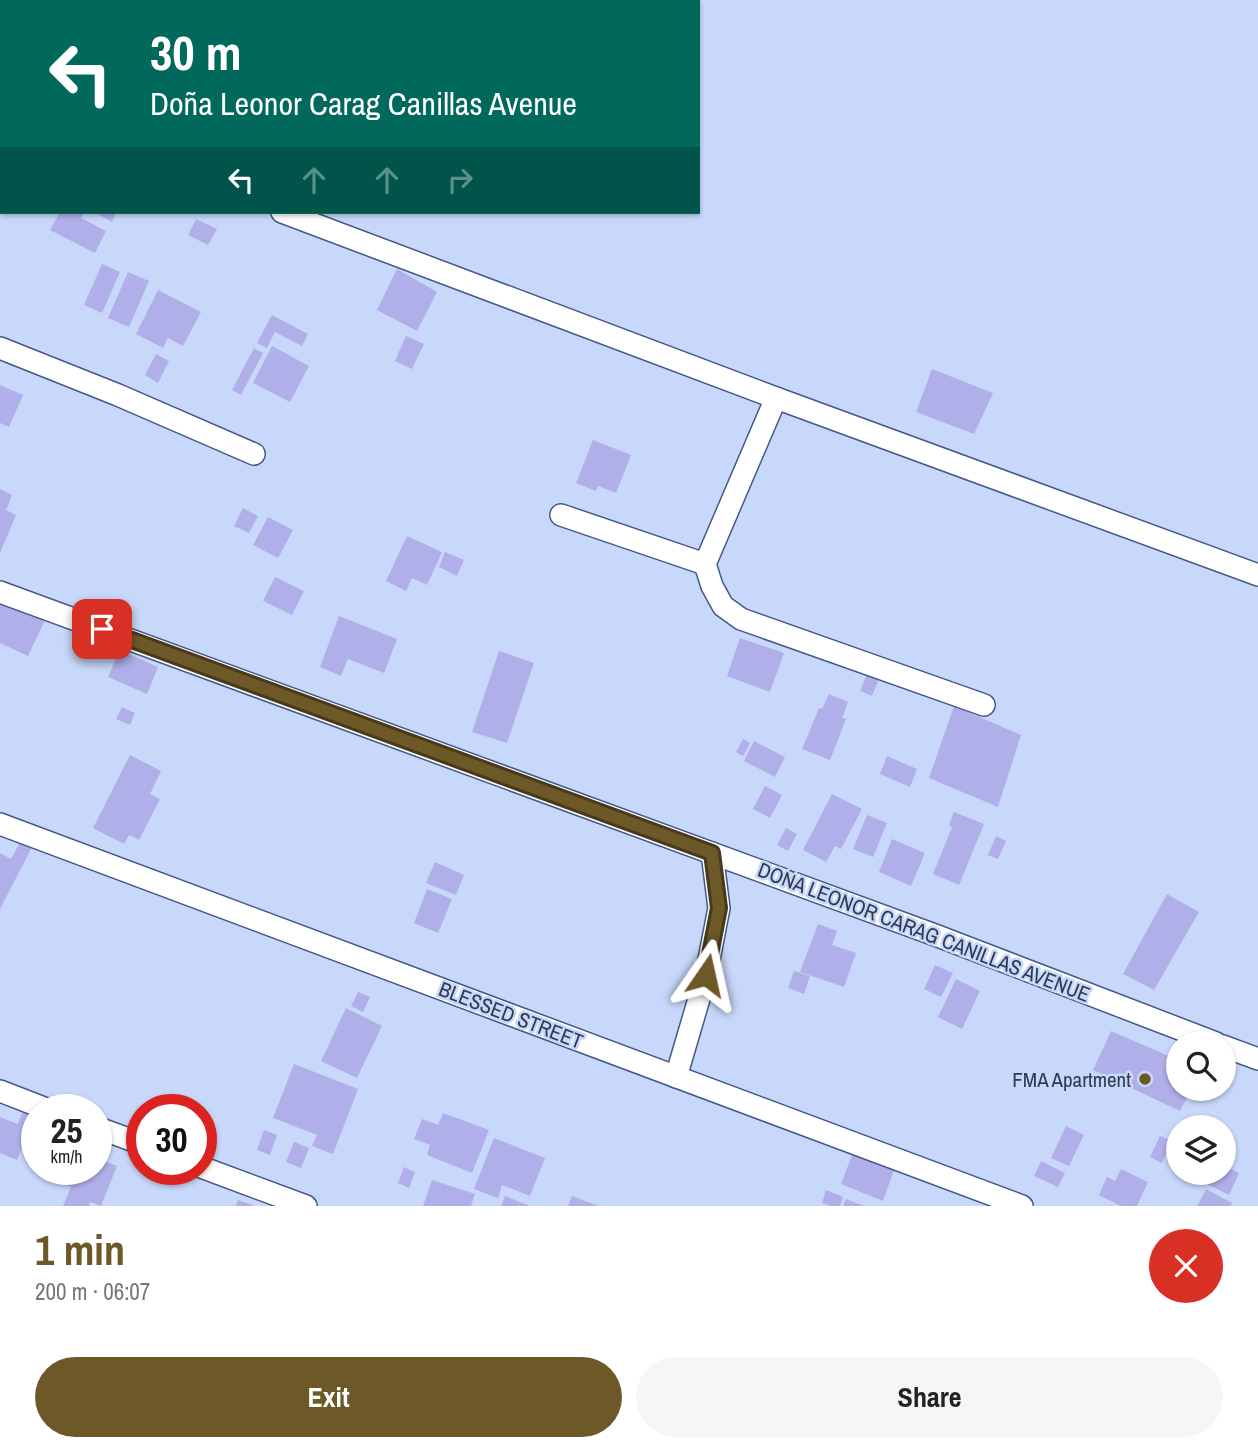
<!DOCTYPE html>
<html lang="en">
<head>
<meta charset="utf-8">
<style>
  :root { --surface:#fff; --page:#f6f6f6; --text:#222; --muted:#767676; --accent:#6d5827 }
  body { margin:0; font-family:"Archivo Narrow",sans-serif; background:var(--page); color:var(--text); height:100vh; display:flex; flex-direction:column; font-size:26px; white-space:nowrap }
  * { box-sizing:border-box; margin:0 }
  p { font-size:23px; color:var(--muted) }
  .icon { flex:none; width:38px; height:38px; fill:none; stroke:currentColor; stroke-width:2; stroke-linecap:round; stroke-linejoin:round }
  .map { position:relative; height:1206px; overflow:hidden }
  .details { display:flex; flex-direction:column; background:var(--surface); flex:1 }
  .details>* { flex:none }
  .guide { position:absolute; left:0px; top:0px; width:700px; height:214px; box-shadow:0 2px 5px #0004; background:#00695c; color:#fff; overflow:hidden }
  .controls { position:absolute; left:1166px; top:1031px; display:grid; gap:14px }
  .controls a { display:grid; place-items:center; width:70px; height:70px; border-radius:50%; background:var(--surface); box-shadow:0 2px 5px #0004; font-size:35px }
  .speed { position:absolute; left:21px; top:1094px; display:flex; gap:14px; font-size:35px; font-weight:700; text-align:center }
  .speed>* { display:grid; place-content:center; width:91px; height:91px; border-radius:50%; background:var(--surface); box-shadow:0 2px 5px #0004; line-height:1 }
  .speed small { font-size:18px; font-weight:400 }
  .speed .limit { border:10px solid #d22; background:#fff; color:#111 }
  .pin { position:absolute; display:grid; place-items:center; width:60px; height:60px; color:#fff; margin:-30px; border-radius:14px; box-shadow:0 4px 10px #0006 }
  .me { position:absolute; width:77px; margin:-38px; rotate:11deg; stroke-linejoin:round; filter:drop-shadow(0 0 5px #0008) }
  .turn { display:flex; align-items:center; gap:24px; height:147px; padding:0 35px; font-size:32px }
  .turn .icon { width:91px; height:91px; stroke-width:2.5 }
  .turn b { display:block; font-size:49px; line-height:60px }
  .lanes { display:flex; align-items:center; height:66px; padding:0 35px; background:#0003; justify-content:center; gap:35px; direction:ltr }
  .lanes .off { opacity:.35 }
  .round { display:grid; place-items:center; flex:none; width:74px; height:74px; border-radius:37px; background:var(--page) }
  .overview { display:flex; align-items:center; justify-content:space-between; height:119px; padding:0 35px }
  h1 { font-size:42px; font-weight:700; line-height:52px; color:var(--accent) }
  .cta { display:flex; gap:14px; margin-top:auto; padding:14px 35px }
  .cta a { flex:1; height:80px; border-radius:42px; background:var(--accent); color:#fff; font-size:28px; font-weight:700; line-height:80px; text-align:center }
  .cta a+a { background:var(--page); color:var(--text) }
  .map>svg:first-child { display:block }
  .building { fill:#b0afea }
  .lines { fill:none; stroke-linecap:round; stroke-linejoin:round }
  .minor-casing { stroke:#445989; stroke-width:24 }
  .trunk-casing { stroke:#445989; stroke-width:38 }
  .minor { stroke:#fff; stroke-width:21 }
  .trunk { stroke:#fff; stroke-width:35 }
  .route-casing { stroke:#473919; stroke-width:18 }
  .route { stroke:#6d5827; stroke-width:12 }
  .poi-dot { fill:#6d5827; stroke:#c8d8fa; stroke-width:2.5 }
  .labels { text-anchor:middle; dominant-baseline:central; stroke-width:5; stroke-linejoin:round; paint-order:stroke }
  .street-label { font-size:21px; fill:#303b51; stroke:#c8d8fa }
  .poi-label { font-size:21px; fill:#303b51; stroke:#c8d8fa; text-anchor:end }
</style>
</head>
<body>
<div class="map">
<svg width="1258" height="1206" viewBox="0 0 1258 1206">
  <rect width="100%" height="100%" fill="#c8d8fa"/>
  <g class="building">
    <path d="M60,212H84L81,218L106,231L95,253L50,230Z"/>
    <path d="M99,212H116L112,222L98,214Z"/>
    <path d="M196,219L217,229L208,245L188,235Z"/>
    <path d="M102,264L120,272L102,313L84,305Z"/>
    <path d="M397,269L437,292L417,331L377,310Z"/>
    <path d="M128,272L149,281L129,327L108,318Z"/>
    <path d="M158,290L201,312L183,346L168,338L163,348L136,334Z"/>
    <path d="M272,315L308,334L302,346L275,332L267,348L257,343Z"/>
    <path d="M406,336L424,344L412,369L395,361Z"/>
    <path d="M272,346L309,366L290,402L253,383Z"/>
    <path d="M254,348L263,353L241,395L232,390Z"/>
    <path d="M156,354L169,361L158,383L145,375Z"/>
    <path d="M932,369L993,393L974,434L916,412Z"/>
    <path d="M0,385L23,395L9,427L0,423Z"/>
    <path d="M593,440L631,455L616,493L598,486L596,491L576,483Z"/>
    <path d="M0,489L12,495L6,510L16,515L0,553Z"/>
    <path d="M243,508L258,516L249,533L234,526Z"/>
    <path d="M268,517L293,530L278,558L253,545Z"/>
    <path d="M407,536L442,552L427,585L412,578L406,591L386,581Z"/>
    <path d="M445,552L464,560L457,576L439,567Z"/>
    <path d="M275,577L304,591L292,615L263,601Z"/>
    <path d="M2,598L47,616L28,656L0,643V604Z"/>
    <path d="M339,616L397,639L384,673L348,659L341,676L320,667Z"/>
    <path d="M740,638L784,653L770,692L727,676Z"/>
    <path d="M120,650L158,667L147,694L108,677Z"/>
    <path d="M499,651L534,663L507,743L472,732Z"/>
    <path d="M868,671L880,676L872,696L860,691Z"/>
    <path d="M829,694L848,702L842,718L846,719L830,760L802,749L819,708L822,709Z"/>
    <path d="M954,706L1021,735L998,807L929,778Z"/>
    <path d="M122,707L135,713L130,725L116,719Z"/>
    <path d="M743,739L750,743L743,756L736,752Z"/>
    <path d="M754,741L785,757L775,777L744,761Z"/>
    <path d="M130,755L161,771L150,794L160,799L139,840L129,835L124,844L93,828Z"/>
    <path d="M887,756L917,769L910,787L880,774Z"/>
    <path d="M765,786L782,795L770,818L753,809Z"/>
    <path d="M832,794L862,809L841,849L835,846L826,862L803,850Z"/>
    <path d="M954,812L984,824L959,885L933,874L952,827L949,825Z"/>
    <path d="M867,815L887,823L873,857L853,849Z"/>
    <path d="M786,828L797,834L788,851L777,845Z"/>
    <path d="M996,836L1006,841L998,859L988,855Z"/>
    <path d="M892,839L925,853L911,886L879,872Z"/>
    <path d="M21,841L32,847L0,909V853L11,859Z"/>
    <path d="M435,862L464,875L456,895L426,883Z"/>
    <path d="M427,889L452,899L438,933L414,923Z"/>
    <path d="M1167,894L1199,912L1154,990L1123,974Z"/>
    <path d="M818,924L837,931L832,945L856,953L844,987L800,972Z"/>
    <path d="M935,965L953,973L941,997L924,989Z"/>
    <path d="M794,971L810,976L804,994L788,988Z"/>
    <path d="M956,979L980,991L962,1029L938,1017Z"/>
    <path d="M358,992L370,997L363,1012L351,1006Z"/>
    <path d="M346,1008L382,1026L357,1078L321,1061Z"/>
    <path d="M1111,1031L1178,1060V1088H1192L1180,1111L1093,1070Z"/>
    <path d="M294,1064L358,1089L333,1154L312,1146L317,1135L273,1118Z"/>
    <path d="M25,1105L37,1112L17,1160L0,1153V1117L18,1124Z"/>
    <path d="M443,1113L489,1130L472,1173L427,1155L430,1145L414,1139L422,1119L438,1125Z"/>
    <path d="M1066,1126L1084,1135L1069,1166L1051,1158Z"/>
    <path d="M264,1130L277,1135L270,1155L257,1150Z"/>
    <path d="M1160,1136L1172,1141L1162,1163L1150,1157Z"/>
    <path d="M494,1138L545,1158L530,1196L502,1185L498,1198L474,1189Z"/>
    <path d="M294,1142L309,1148L301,1168L286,1162Z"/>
    <path d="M854,1150L895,1167L883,1201L841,1184Z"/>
    <path d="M96,1158L117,1166L101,1206L90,1202L89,1206H63L71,1187L64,1184L70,1169H96Z"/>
    <path d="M1041,1161L1065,1173L1058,1187L1034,1176Z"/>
    <path d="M1223,1165L1239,1173L1229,1195L1205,1183L1209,1172H1223Z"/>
    <path d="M404,1167L415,1172L409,1188L398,1183Z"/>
    <path d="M1121,1169L1148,1182L1137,1206H1121L1099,1195L1107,1177L1115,1181Z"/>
    <path d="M432,1180L475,1194L471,1206H423Z"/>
    <path d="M1206,1189L1232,1203L1231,1206H1197Z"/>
    <path d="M826,1190L843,1197L840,1206H831L822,1203Z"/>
    <path d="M505,1196L530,1206H501Z"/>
    <path d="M572,1196L598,1206H568Z"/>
    <path d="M846,1199L864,1206H843Z"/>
    <path d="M238,1200L254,1206H236Z"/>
  </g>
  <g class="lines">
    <g class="minor-casing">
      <g id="minor">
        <path d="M282,212L776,398L1258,575"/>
        <path d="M0,348L118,395L254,454"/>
        <path d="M776,398L705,564L712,586L723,606L741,619L984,705"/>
        <path d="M561,515L705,564"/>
        <path d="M0,592L935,935L1216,1043"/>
        <path d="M0,824L1022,1206"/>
        <path d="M1223,1046L1258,1059"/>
        <path d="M676,1077L706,975L719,908L712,853"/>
        <path d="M0,1091L49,1110"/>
        <path d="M96,1127L142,1144"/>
        <path d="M201,1167L306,1206"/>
      </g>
    </g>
    <g class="trunk-casing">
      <g id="trunk">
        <path d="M50,2L51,0"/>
        <path d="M0,102L2,98"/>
      </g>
    </g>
    <use href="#minor" class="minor"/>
    <use href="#trunk" class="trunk"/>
  </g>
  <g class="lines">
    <g class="route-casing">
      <path id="route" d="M102,629L712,853L719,908L706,975"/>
    </g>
    <use href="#route" class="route"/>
  </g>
  <circle class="poi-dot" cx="1145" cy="1079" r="7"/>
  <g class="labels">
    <g class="street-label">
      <text transform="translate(924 932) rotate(21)">DOÑA LEONOR CARAG CANILLAS AVENUE</text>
      <text transform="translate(511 1015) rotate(21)">BLESSED STREET</text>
    </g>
    <g class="poi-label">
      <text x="1131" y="1079">FMA Apartment</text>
    </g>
  </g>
</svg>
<div class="controls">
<a><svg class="icon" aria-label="search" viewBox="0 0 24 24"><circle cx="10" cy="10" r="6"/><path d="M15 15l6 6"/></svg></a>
<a><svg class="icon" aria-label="layers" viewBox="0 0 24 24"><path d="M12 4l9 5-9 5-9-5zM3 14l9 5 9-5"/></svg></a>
</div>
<div class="speed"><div>25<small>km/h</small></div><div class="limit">30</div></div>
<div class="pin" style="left:102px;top:629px;background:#d93025"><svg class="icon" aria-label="arrive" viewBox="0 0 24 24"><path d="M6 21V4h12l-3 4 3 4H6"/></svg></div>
<svg class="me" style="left:706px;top:975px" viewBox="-20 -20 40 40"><path d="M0-17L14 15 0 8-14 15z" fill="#6d5827" stroke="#fff" stroke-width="4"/></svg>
<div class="guide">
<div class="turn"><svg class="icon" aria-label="left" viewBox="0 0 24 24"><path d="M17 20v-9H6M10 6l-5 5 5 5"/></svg><div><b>30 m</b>Doña Leonor Carag Canillas Avenue</div></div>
<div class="lanes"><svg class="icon" aria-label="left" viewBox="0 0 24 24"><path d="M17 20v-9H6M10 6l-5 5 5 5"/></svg><svg class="icon off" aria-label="ahead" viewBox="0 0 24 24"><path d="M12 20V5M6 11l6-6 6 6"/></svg><svg class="icon off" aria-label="ahead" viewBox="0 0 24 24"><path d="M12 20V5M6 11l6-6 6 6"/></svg><svg class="icon off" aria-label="right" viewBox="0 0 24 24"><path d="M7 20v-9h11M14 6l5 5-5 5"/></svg></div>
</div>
</div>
<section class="details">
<div class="overview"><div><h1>1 min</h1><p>200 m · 06:07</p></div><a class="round" style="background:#d93025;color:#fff"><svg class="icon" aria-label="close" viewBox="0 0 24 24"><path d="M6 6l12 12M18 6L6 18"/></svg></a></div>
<div class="cta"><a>Exit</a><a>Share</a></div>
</section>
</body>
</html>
